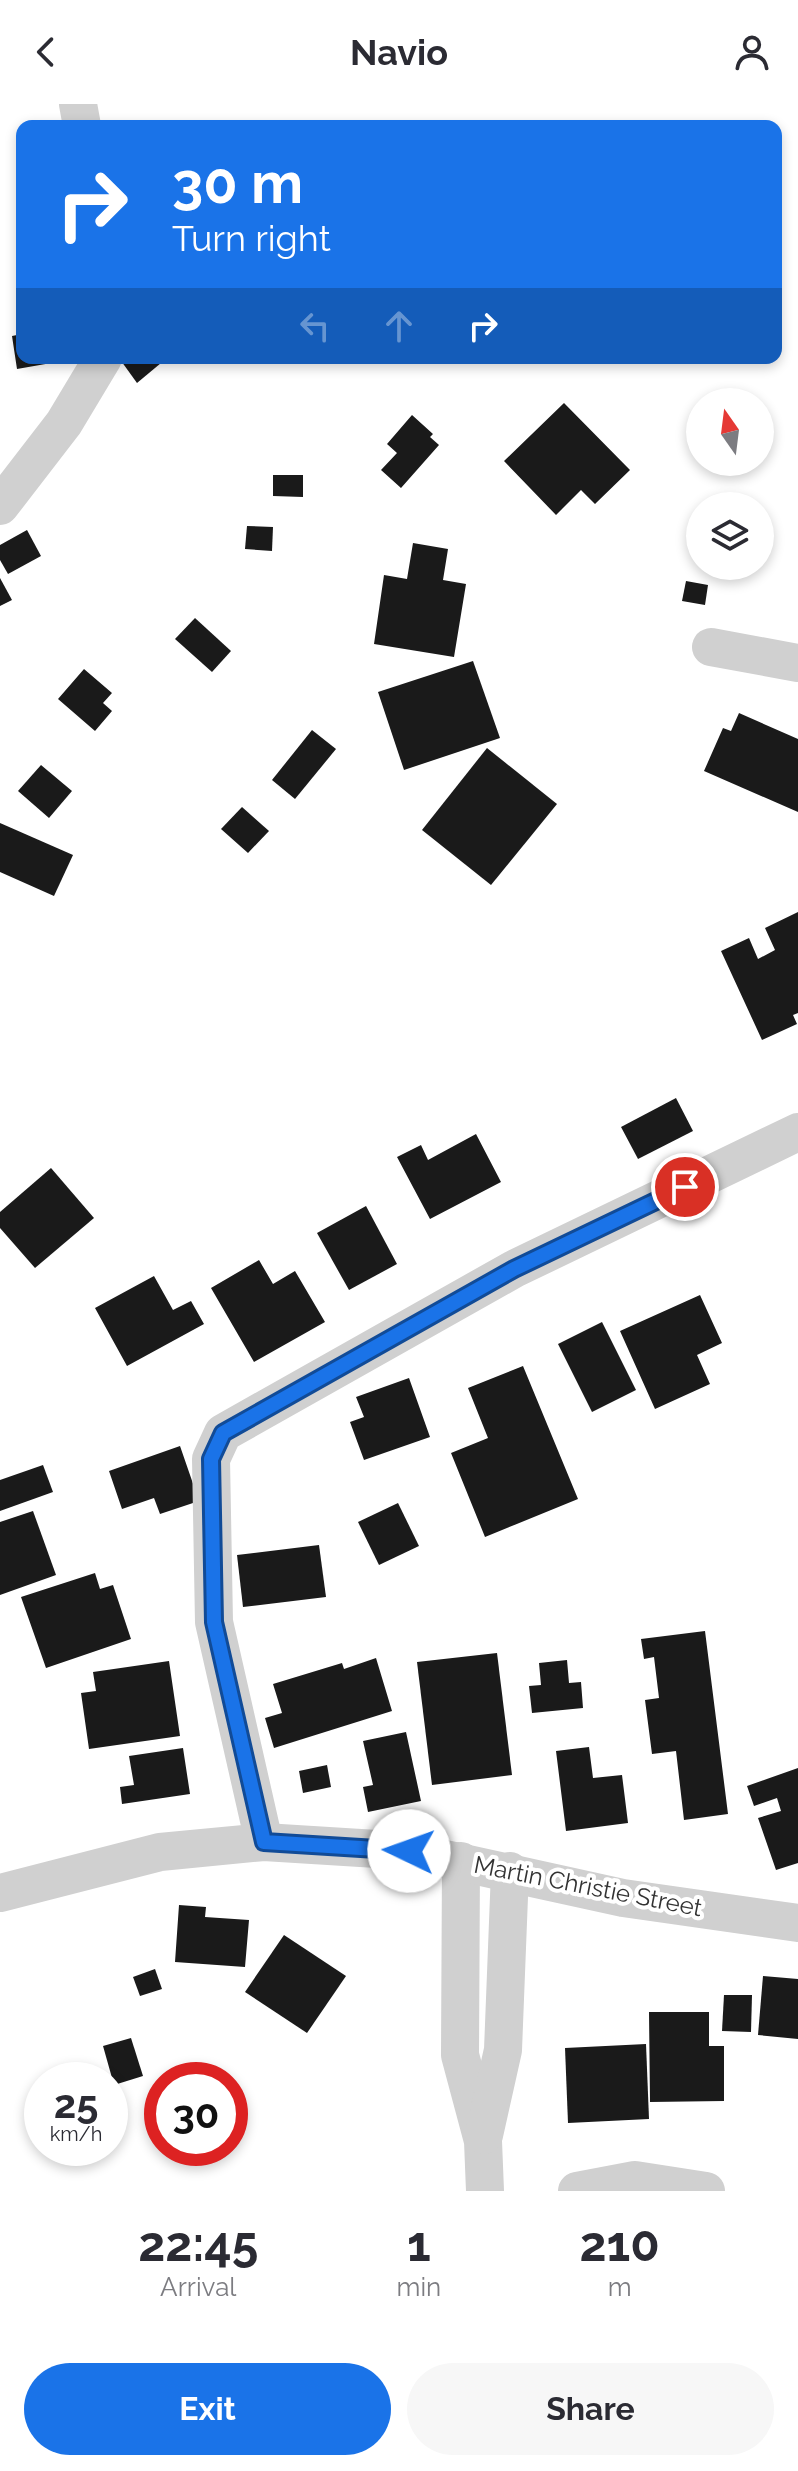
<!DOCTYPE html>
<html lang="en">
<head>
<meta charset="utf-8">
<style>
  :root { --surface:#fff; --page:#f7f7f7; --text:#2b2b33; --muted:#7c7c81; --accent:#1a73e8 }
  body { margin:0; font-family:Raleway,sans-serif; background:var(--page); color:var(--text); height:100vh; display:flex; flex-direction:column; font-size:30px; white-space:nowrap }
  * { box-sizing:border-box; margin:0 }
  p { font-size:26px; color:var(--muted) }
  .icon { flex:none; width:44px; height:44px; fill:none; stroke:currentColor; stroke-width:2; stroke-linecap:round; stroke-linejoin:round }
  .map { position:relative; height:2087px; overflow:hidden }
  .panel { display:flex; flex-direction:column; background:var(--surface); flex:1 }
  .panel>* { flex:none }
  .top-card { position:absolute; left:16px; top:16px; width:766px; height:244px; border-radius:16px; box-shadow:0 4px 12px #0003; background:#1a73e8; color:#fff; overflow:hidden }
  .needle { width:52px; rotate:346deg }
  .controls { position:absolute; left:686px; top:284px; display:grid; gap:16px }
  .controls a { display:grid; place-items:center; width:88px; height:88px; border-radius:50%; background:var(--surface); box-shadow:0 4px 12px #0003; font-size:40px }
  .speed { position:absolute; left:24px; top:1958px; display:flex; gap:16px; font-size:40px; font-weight:700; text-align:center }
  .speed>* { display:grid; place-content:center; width:104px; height:104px; border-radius:50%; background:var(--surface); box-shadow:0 4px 12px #0003; line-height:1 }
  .speed small { font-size:20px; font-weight:400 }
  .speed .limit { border:12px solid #d22; background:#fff; color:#111 }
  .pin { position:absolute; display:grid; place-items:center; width:68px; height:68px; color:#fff; margin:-34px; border:4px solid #fff; border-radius:50%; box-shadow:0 2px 8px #0007 }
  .me { position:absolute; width:88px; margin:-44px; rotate:273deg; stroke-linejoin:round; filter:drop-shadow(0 0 6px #0008) }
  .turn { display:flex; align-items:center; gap:28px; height:168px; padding:0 24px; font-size:36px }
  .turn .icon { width:104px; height:104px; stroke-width:2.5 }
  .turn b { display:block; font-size:56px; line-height:68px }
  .lanes { display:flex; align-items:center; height:76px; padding:0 24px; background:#0003; justify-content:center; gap:40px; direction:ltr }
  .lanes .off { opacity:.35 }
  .eta { display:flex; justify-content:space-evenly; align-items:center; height:136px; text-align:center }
  .eta b { font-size:48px; font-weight:700; line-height:56px }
  .primary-button { display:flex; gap:16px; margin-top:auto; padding:16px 24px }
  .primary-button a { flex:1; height:92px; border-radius:48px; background:var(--accent); color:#fff; font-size:32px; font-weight:700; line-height:92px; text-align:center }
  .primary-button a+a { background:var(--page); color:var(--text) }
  header { display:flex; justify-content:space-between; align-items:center; height:104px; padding:0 24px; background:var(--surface); font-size:36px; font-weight:700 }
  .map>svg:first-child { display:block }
  .building { fill:#1a1a1a }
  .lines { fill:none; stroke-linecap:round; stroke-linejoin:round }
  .street { stroke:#d0d0d0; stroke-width:38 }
  .route-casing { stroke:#114b97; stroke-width:20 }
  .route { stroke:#1a73e8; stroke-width:14 }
  .labels { text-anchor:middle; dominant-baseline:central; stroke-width:8; stroke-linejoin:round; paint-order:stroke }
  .street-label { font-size:24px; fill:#333; stroke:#fff }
</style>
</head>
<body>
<header><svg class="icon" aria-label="back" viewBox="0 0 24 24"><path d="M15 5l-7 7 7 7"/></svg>Navio<svg class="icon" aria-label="person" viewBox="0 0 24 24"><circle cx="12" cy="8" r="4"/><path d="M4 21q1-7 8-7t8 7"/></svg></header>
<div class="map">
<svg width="798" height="2087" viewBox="0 0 798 2087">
  <rect width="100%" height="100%" fill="#fff"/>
  <g class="building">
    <path d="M22,230V254H56L57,258L17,265L12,232Z"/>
    <path d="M119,254H167L137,279Z"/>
    <path d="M564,299L630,366L595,400L581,386L556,411L504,357Z"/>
    <path d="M412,311L433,330L430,333L439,341L401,384L381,366L397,349L387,340Z"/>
    <path d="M273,371H303V393L273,392Z"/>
    <path d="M247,422L273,423L272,447L245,445Z"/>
    <path d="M27,426L41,452L8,470L0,456V441Z"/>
    <path d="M413,439L448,445L443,476L466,480L454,553L374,540L384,471L407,475Z"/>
    <path d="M0,474L12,496L0,502Z"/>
    <path d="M686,477L708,481L705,501L682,497Z"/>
    <path d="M195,514L231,547L212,568L175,535Z"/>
    <path d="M473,557L500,634L404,666L378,588Z"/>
    <path d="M84,565L112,589L103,599L112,607L95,627L58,595Z"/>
    <path d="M739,609L798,635V708L704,667L723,624L731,627Z"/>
    <path d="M312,626L336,645L295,695L272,676Z"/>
    <path d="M487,644L557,700L491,781L422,726Z"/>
    <path d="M41,661L72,687L49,714L18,687Z"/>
    <path d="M242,703L269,727L248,749L221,725Z"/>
    <path d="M0,719L73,751L54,792L0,768Z"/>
    <path d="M798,808V909L793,911L797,920L762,936L721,847L749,834L758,855L775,846L765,824Z"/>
    <path d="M676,994L693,1027L638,1055L621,1023Z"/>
    <path d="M476,1030L501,1078L430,1115L397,1053L421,1041L428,1056Z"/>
    <path d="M51,1064L94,1114L35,1164L0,1124V1108Z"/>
    <path d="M366,1102L397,1160L349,1186L317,1129Z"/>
    <path d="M259,1156L273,1180L295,1167L325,1218L254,1258L211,1184Z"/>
    <path d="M154,1172L173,1206L191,1197L204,1220L127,1262L95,1204Z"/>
    <path d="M700,1191L722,1239L697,1251L710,1280L655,1305L620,1227Z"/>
    <path d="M602,1218L636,1286L592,1308L558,1240Z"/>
    <path d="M523,1262L578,1395L485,1433L451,1349L488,1334L468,1284Z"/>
    <path d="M409,1274L430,1333L364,1356L350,1318L364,1313L356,1293Z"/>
    <path d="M180,1342L199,1397L160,1410L154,1394L122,1405L109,1367Z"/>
    <path d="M43,1361L53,1388L0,1407V1376Z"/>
    <path d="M398,1399L419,1442L379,1461L358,1418Z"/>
    <path d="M33,1407L56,1471L0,1491V1418Z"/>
    <path d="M319,1441L326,1493L243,1503L237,1451Z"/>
    <path d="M95,1469L100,1485L113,1481L131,1535L46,1564L21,1493Z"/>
    <path d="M705,1527L728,1710L684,1716L676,1647L652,1650L645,1596L659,1594L654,1553L644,1555L641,1535Z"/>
    <path d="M497,1549L512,1671L432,1681L417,1558Z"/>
    <path d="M376,1554L392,1607L274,1644L265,1614L282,1609L273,1580L342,1559L344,1565Z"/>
    <path d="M567,1556L569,1579L581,1578L583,1604L532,1609L529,1582L541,1581L539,1559Z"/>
    <path d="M169,1557L180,1632L89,1645L81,1589L96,1587L93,1568Z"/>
    <path d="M406,1628L421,1697L368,1708L363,1683L373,1681L363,1637Z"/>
    <path d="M589,1643L593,1674L622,1671L628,1719L566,1727L556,1647Z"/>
    <path d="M183,1644L190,1690L122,1700L120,1683L134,1681L129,1652Z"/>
    <path d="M327,1661L331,1683L303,1689L299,1667Z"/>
    <path d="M798,1664V1759L776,1766L758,1714L781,1707L777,1694L754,1702L747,1682Z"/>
    <path d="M179,1801L206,1803L205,1813L249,1816L245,1863L175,1858Z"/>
    <path d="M284,1831L346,1872L307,1929L245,1888Z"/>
    <path d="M155,1865L162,1885L140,1892L133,1873Z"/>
    <path d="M763,1872L798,1875V1935L758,1931Z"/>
    <path d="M724,1891H752L751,1928L722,1927Z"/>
    <path d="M649,1908H709V1942H724V1997L650,1998Z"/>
    <path d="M131,1934L143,1972L114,1981L103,1942Z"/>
    <path d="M646,1940L649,2015L568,2019L565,1944Z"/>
  </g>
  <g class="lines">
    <g class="street">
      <path d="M78,0L82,22"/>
      <path d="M0,402L64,319L103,254"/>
      <path d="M711,543L798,559"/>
      <path d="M264,1738L214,1518L211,1355L223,1329L514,1165L798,1028"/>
      <path d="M461,1757L460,1951L483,2037L485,2087"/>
      <path d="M0,1789L160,1748L264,1738L409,1747L623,1794L798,1819"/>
      <path d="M484,2031L503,1946L510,1767"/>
      <path d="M577,2087L635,2076L706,2087"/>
    </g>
  </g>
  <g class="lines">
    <g class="route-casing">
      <path id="route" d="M409,1747L264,1738L214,1518L211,1355L223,1329L514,1165L685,1083"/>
    </g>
    <use href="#route" class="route"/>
  </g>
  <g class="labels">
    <g class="street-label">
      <text transform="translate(588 1782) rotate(11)">Martin Christie Street</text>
    </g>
  </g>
</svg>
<div class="controls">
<a><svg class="needle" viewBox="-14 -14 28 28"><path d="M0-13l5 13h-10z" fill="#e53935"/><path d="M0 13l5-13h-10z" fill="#7c7c81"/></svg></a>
<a><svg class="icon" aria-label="layers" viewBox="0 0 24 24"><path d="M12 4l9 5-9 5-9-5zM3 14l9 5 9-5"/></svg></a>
</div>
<div class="speed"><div>25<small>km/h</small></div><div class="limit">30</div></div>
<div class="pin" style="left:685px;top:1083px;background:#d93025"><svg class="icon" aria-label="arrive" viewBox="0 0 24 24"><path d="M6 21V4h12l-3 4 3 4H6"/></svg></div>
<svg class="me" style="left:409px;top:1747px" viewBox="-20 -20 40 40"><circle r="19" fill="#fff"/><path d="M0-13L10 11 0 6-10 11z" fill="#1a73e8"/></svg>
<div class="top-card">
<div class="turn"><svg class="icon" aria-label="right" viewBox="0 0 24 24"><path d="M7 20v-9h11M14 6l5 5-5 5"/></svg><div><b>30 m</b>Turn right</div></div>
<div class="lanes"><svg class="icon off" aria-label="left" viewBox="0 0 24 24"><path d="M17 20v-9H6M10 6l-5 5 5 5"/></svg><svg class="icon off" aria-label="ahead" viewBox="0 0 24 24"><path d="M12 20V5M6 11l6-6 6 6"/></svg><svg class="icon" aria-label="right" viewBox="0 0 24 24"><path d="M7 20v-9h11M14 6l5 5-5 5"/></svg></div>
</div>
</div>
<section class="panel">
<div class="eta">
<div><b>22:45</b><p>Arrival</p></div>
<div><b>1</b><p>min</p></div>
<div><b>210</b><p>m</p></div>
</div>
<div class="primary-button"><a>Exit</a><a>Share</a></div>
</section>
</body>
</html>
